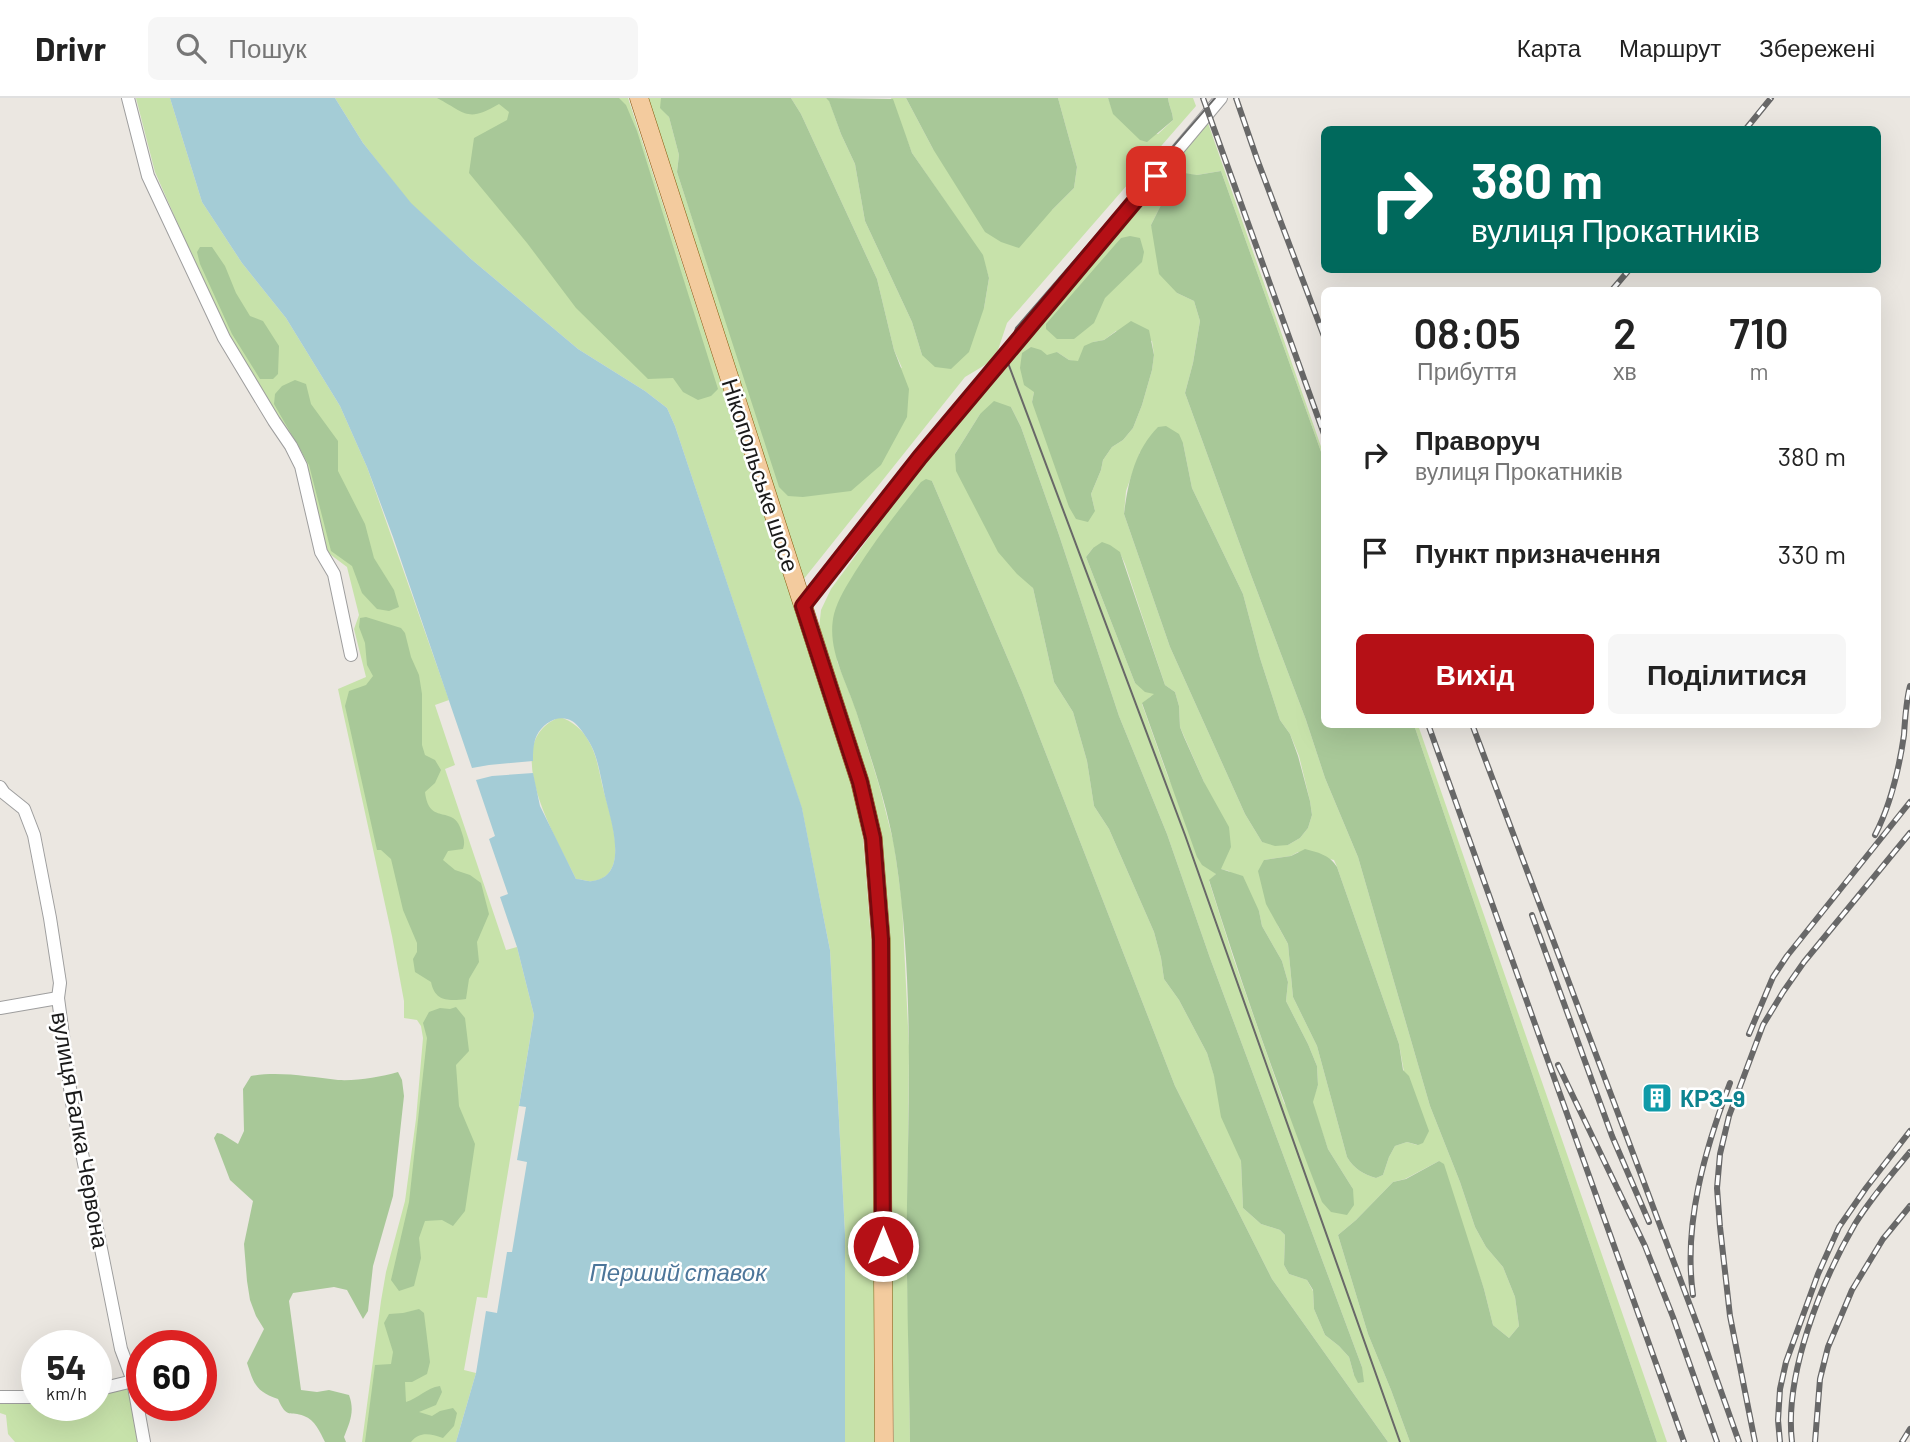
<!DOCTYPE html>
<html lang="uk">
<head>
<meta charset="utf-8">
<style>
  :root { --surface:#fff; --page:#f6f6f6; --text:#222; --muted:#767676; --line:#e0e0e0; --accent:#b51016 }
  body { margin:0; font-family:Barlow,sans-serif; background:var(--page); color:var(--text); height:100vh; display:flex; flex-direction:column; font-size:26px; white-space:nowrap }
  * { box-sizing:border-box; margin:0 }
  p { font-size:23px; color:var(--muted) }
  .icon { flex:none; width:38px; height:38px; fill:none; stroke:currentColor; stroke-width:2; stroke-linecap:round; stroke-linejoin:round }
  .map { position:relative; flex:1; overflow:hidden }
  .panel { position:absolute; left:1321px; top:189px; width:560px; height:441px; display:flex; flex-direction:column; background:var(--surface); border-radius:10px; box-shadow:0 7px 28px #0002 }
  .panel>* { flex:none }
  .guide { position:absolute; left:1321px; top:28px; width:560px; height:147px; border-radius:10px; box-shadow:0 7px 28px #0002; background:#00695c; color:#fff; overflow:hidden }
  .speed { position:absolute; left:21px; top:1232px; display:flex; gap:14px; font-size:35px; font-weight:700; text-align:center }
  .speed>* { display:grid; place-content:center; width:91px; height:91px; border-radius:50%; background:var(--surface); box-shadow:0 7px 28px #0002; line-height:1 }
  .speed small { font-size:18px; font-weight:400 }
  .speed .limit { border:10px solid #d22; background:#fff; color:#111 }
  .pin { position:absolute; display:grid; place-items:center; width:60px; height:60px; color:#fff; margin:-30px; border-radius:14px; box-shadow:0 4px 10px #0006 }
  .me { position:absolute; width:77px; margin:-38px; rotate:0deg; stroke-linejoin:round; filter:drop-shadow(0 0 5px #0008) }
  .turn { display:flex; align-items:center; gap:24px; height:147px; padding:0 35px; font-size:32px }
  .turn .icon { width:91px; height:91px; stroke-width:2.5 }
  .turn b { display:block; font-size:49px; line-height:60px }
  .eta { display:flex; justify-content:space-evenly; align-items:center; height:119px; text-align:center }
  .eta b { font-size:42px; font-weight:600; line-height:49px }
  .cta { display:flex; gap:14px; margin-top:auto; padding:14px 35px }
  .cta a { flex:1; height:80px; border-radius:10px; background:var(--accent); color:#fff; font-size:28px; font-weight:600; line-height:80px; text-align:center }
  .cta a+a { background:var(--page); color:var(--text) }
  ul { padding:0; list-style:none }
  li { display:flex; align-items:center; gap:21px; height:98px; padding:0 35px }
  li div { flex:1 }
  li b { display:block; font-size:26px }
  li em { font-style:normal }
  header { display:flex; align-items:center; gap:42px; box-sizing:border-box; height:98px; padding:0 35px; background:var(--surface); border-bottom:2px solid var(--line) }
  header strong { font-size:33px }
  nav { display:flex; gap:38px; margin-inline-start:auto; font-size:24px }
  .search { width:490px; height:63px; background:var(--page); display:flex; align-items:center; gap:18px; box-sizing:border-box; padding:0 24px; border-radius:10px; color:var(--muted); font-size:26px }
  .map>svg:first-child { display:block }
  .grass { fill:#c7e2aa; fill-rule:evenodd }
  .forest { fill:#a8c898 }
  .water { fill:#a4ccd6 }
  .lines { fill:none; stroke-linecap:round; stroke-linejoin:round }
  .minor-casing { stroke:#9e9e9e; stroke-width:14 }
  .primary-casing { stroke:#85590c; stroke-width:19 }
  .minor { stroke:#fff; stroke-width:12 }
  .primary { stroke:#f3cb9e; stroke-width:18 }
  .tram { stroke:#686868; stroke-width:2 }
  .rail-casing { stroke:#686868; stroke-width:6 }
  .rail { stroke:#fff; stroke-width:3.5; stroke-dasharray:10; stroke-linecap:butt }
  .route-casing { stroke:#760a0e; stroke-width:18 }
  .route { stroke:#b51016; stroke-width:12 }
  .labels { text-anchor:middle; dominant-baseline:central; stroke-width:5; stroke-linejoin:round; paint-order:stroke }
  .street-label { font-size:23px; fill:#1a1a1a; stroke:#fff }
  .culture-label { font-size:23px; font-weight:bold; fill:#0d838f; stroke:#fff; text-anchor:start }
  .water-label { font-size:24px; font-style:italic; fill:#4d769a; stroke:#fff }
</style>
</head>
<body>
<header>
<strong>Drivr</strong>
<div class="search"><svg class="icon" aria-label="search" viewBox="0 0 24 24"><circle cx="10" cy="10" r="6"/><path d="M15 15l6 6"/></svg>Пошук</div>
<nav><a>Карта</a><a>Маршрут</a><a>Збережені</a></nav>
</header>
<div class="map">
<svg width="1910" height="1344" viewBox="0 0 1910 1344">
  <rect width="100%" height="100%" fill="#ebe7e1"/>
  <g class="grass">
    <path d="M136,0H170L202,104L242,165L286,220L340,308L367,369L449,602L435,607L455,667L445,671L506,852L517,849L534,917L487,1200L477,1199L464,1272L476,1275L456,1344H362L381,1203L386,1174L405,1103L416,1021L423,940L421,928L417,922L404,920V903L392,838L338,591L366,579L354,531L359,517L347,469L327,454L306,367L229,237L192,158L155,74Z"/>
    <path d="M335,0H628L853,688L863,741L871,841L877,1344H845V1136L830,852L802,711L675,328L667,310L645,293L578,251L471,161L410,105L363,45Z"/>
    <path d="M647,0H661V10L669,19L679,57L677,74L715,190L902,270L894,252L877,181L801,16L791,0H826L829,2L841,36L855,66L865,123L912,224L922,257L984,210L989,180L982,157L912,55L891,0H906L933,51L1052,112L1074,90L1077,69L1058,0H1108L1114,16L1133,34L1158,36L1173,22C1173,14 1169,9 1168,0H1193L1196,8L1007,225L995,261L965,279L803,482Z"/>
    <path d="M1208,25L1325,360V365L1221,73L1197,77L1184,76L1172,85L1151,127L1177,195L1194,203L1200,223L1193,265L1185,295L1251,477L1306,622L1325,680L1358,759L1430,1008L1460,1084L1475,1129L1486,1149L1503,1169L1515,1199L1519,1228L1509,1240L1493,1227L1484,1191L1439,1063L1405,1081L1393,1084L1356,1122L1338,1137L1368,1236L1391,1292L1410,1344H1388L1272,1181L1175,988L1022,594L932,383L837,563L855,609L879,687L894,746L902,805L909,949L907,1155L910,1344H894L887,841L819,531L821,512L831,491L925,363ZM1116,233L1152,243L1154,257L1152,272L1142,307L1133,330L1123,342L1112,349L1103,362L1101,372L1091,396L1095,413L1032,304L1034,294L1057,254L1069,262L1078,264L1093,244L1104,242ZM1011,309L1021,329L1059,437L1119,618L1167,736L1210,860L1362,1269L1354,1277L1349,1259L1339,1248L1325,1237L1314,1211L1313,1193L1307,1182L1289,1176L1284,1167L1285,1137L1280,1132L1261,1126L1243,1110L1241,1063L1207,955L1179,902L1164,881L1161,860L1154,834L1109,731L1094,708L1087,663L1073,614L1054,584L1033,490L955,356L980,316ZM1183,345L1192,390L1243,496L1260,560L1280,622L1290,636L1299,658L1310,703L1312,717L1308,730L1300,740L1288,747L1262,744L1245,716L1170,549L1124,416L1126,393L1140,354ZM1093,450L1120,455L1125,466L1165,587L1175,594L1179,608L1180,629L1204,684L1220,771L1229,773L1259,813L1262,828L1282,863L1288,884L1286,903L1308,946L1317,968L1318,987L1312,1004L1328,1051L1353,1091L1284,1005L1234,862L1209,783L1216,776L1168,679L1142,606L1150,599L1156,596L1135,585L1086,459ZM1298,754L1334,762L1337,769L1399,946L1417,1047L1407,1044L1395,1048L1389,1059L1383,1077L1376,1080C1363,1076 1354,1071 1347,1059L1317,948L1293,899L1288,846L1278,828L1264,762L1291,758Z"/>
    <path d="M560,619C572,623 582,631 588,642C598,658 599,676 604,694C610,716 632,779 592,783C587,784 581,781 576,781C558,743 496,644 560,619Z"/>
    <path d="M1414,627H1418L1667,1344H1657Z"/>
    <path d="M133,1283L144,1344H15L8,1336L6,1317L0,1315V1299H37V1307H96V1292Z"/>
  </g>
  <g class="forest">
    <path d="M437,0H619L626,7L637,33L718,291L711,298L698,302L683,294L673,280L648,281L576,210L527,145L469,75L474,40L507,22L509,14L499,6C467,25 466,15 437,0Z"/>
    <path d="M661,0H791L801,16L877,181L894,252L909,291L908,304L907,319L881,367L851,393L803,399L788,398L779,389L677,74L679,57L669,19L660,10Z"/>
    <path d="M826,0L893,1L912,55L983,157L989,180L984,210L969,254L951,271L935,269L922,257L912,224L865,123L855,66L841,36L829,3Z"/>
    <path d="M906,0H1058L1077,69L1074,90L1052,112L1019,150L1001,144L985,134L933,51Z"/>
    <path d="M1108,0H1168C1169,9 1173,14 1173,22L1147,44L1140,42L1113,16Z"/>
    <path d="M1221,73L1325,365V626L1414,627L1657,1344H1410L1391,1292L1368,1236L1338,1137L1356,1122L1393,1084L1406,1081L1439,1063L1444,1066L1484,1191L1493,1227L1509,1240L1519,1228L1515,1199L1503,1169L1486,1149L1475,1129L1460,1084L1430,1008L1358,759L1325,680L1306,622L1251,477L1185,295L1193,265L1200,223L1194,203L1177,195L1159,176L1151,127L1172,85L1184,75L1197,77Z"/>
    <path d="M1130,138L1140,140L1144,154L1142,164L1105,200L1094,225L1074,241H1057L1046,231V226L1121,140Z"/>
    <path d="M200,149H212L225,168L236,195L250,218L263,223L279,248L278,276L273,281H260L232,236L200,166L197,154Z"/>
    <path d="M1131,223L1149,232L1154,257L1152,272L1142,307L1133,330L1123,342L1112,349L1103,362L1101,372L1091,396L1095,413L1088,424L1076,421L1069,409L1032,304L1034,294L1024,287L1020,270L1022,255L1031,249L1041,252L1047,257L1057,254L1069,262L1078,263L1084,248L1093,244L1104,242Z"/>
    <path d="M295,282L306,286L311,306L338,343V373L365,426L374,460L394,492L399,509L389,513L377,511L362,495L352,468L331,453L309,367L274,306L275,296L282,288Z"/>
    <path d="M994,303L1011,309L1021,329L1059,437L1119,618L1167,736L1210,860L1362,1269L1364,1284L1358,1285L1354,1277L1349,1259L1339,1248L1325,1237L1314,1211L1313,1192L1307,1182L1289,1176L1284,1167L1285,1137L1280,1132L1261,1126L1243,1110L1241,1063L1221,1019L1214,978L1207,955L1179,902L1164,881L1161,860L1154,834L1109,731L1094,708L1087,663L1073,614L1054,584L1033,490L1017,476L998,454L956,373L955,356L980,316Z"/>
    <path d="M1166,328L1179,336L1183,345L1192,390L1243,496L1260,560L1280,622L1290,636L1298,658L1310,703L1312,717L1308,730L1300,740L1288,747L1275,748L1262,744L1245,716L1170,549L1124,416C1128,384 1135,352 1158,329Z"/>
    <path d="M926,381L932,383L1022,594L1175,988L1272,1181L1388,1344H910C909,1264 906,1185 907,1105C909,991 913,875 896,761C889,711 871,661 856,613C846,582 826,550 834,516C838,501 847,487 855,474C875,442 898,413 921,384Z"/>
    <path d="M1102,444L1110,447L1120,454L1165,587L1175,594L1179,608L1180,629L1184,639L1204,684L1229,729L1231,749L1221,771L1243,778L1259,813L1262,828L1282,863L1288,884L1286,903L1308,946L1317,968L1318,987L1313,1004L1328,1051L1353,1091L1354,1107L1347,1117L1331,1114L1322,1104C1281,998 1243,891 1209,782L1216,776L1202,767L1197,759L1142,605L1154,596L1145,594L1135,585L1086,459L1093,450Z"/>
    <path d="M366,519L401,530L405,535L411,559L419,577L422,596V647L425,657L435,662L441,672L435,685L425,694C429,730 455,704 462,735C464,741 465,745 463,751L448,753L443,762L455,772L470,777L481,785L489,816L477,844L479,864L469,881L466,901C449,903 435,904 431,884L415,874L413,861L417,854V845L403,812L391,761L381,752H377L345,608L349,593L366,587L373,578L367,567L365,545L359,529L360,520Z"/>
    <path d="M1305,751C1317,754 1330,757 1337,769L1399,946L1403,972L1409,978L1429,1033L1423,1045L1418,1047L1407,1044L1395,1048L1389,1059L1383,1077L1376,1080C1363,1076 1354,1071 1347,1059L1317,948L1293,899L1288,846L1266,806L1258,773L1264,762L1291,758Z"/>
    <path d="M456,909L465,920L469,953L456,967L459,1008L475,1046L465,1113L453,1128L442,1122L425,1123L419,1140L421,1160L414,1188L399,1193L391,1182L409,1104L427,940L423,925L429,914L440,910L450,911Z"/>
    <path d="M398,974L402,982L404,998L393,1098L373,1168L368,1213L363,1221L347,1192L334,1189L293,1195L289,1203L301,1292L317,1294L329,1292L349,1297C355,1313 350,1324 344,1339L346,1344H325C320,1334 315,1322 304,1318C290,1312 287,1322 278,1301C256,1294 254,1286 247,1265L264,1231L256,1218L250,1202L247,1183L244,1146L253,1103L230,1082L214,1040L217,1035L222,1036L238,1046L244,1033L243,991L251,978C280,973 309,979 338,982C358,983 380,979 398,974Z"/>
    <path d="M419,1211L424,1215L430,1264L427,1276L412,1284H405L406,1304C419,1300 426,1290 440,1288L442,1294L436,1307L419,1314L432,1318L440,1313L453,1310L457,1315L454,1328L443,1340C430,1336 420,1333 411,1344H365L375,1267L391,1266L393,1254L384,1225L389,1216L403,1215Z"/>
  </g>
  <path class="water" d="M170,0H335L363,45L411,105L471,161L578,251L645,293L667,310L675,328L802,710L830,852L845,1136V1344H456L476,1275L486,1213L497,1215L507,1154H512L527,1064L517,1062L526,1009L519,1008L534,917L517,849L500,799L508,796L489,741L495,738L476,682L492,678L533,675L540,708L576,781C581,781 587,784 592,783C634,778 607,713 603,689C599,672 597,654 586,639C583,634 577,626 572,623C559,615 543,625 537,637C533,645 533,655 533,663L489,667L472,670L393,439L367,369L340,308L286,220L242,165L202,104Z"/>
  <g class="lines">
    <g class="minor-casing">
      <g id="minor">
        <path d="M128,0L148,78L224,240L274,323L291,348L301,368L321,454L334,476L351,557"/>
        <path d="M803,508L920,359L1221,0"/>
        <path d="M0,689L4,695L24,711L34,737L50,820L60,885L58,900L72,1005L121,1251L133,1283L144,1344"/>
        <path d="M0,910L58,900"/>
        <path d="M96,1292L133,1283"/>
        <path d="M0,1299H37"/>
      </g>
    </g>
    <g class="primary-casing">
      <path id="primary" d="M639,0L860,684L873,740L881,841L884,1344"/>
    </g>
    <use href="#minor" class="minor"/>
    <use href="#primary" class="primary"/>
    <path class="tram" d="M1215,0L1016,230L1011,245L1008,265L1185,737L1400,1344"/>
    <g class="rail-casing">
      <g id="rail">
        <path d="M1203,0L1325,339"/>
        <path d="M1236,0L1257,61L1325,241"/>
        <path d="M1745,32L1771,0"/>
        <path d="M1612,192L1629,172"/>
        <path d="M1428,626L1684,1344"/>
        <path d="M1472,626L1700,1234L1739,1344"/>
        <path d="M1875,737C1891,706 1899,671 1904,637C1905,620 1906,604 1910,588"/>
        <path d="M1532,817L1612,1038L1649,1124"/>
        <path d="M1749,936L1773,879L1787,858L1910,704"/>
        <path d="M1558,967L1645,1148L1673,1219L1717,1344"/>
        <path d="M1693,1197C1683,1126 1705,1051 1730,985"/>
        <path d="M1755,1344L1730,1218L1720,1129L1717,1090L1720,1056L1729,1018L1763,927L1783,894L1804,864L1910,735"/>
        <path d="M1780,1344L1778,1322L1780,1291L1786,1264L1818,1176L1839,1129L1866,1090L1910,1033"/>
        <path d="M1792,1344C1784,1277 1821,1184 1855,1126C1871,1100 1891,1077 1910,1054"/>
        <path d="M1815,1344L1820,1281L1828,1249L1852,1192L1883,1141L1910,1108"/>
        <path d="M1902,1344L1910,1331"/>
      </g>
    </g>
    <use href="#rail" class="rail"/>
  </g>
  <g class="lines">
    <g class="route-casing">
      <path id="route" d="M883,1148L881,841L873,740L860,684L803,508L920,359L1156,78"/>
    </g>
    <use href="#route" class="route"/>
  </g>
  <defs>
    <g id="building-square" transform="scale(1.575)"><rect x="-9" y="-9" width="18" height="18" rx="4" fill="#0f9aa8" stroke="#fff"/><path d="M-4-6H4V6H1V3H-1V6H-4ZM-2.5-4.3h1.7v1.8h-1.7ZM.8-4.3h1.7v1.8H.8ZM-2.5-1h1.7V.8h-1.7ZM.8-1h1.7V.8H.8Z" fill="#fff"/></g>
  </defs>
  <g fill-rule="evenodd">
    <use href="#building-square" x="1657" y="1000"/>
  </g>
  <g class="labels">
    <g class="street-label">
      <text transform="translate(761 377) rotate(72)">Нікопольське шосе</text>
      <text transform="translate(81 1032) rotate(80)">вулиця Балка Червона</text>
    </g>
    <g class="culture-label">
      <text x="1680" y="1000">КРЗ-9</text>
    </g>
    <g class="water-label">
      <text x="678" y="1173">Перший ставок</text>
    </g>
  </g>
</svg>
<div class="speed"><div>54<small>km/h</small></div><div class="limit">60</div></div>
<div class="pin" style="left:1156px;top:78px;background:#d93025"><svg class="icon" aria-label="arrive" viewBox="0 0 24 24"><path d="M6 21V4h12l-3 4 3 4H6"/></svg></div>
<svg class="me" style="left:883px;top:1148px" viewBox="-20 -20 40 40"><circle r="17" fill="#b51016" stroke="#fff" stroke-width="3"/><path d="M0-11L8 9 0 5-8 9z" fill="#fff"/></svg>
<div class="guide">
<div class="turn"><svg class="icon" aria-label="right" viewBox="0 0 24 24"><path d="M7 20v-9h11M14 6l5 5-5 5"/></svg><div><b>380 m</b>вулиця Прокатників</div></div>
</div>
<section class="panel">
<div class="eta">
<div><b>08:05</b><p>Прибуття</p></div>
<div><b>2</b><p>хв</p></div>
<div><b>710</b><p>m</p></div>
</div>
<ul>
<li><svg class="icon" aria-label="right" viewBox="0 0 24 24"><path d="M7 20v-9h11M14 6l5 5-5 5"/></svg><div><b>Праворуч</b><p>вулиця Прокатників</p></div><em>380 m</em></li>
<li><svg class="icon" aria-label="arrive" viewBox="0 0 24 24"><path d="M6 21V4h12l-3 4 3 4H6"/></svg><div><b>Пункт призначення</b></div><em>330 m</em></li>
</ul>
<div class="cta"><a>Вихід</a><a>Поділитися</a></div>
</section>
</div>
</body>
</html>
